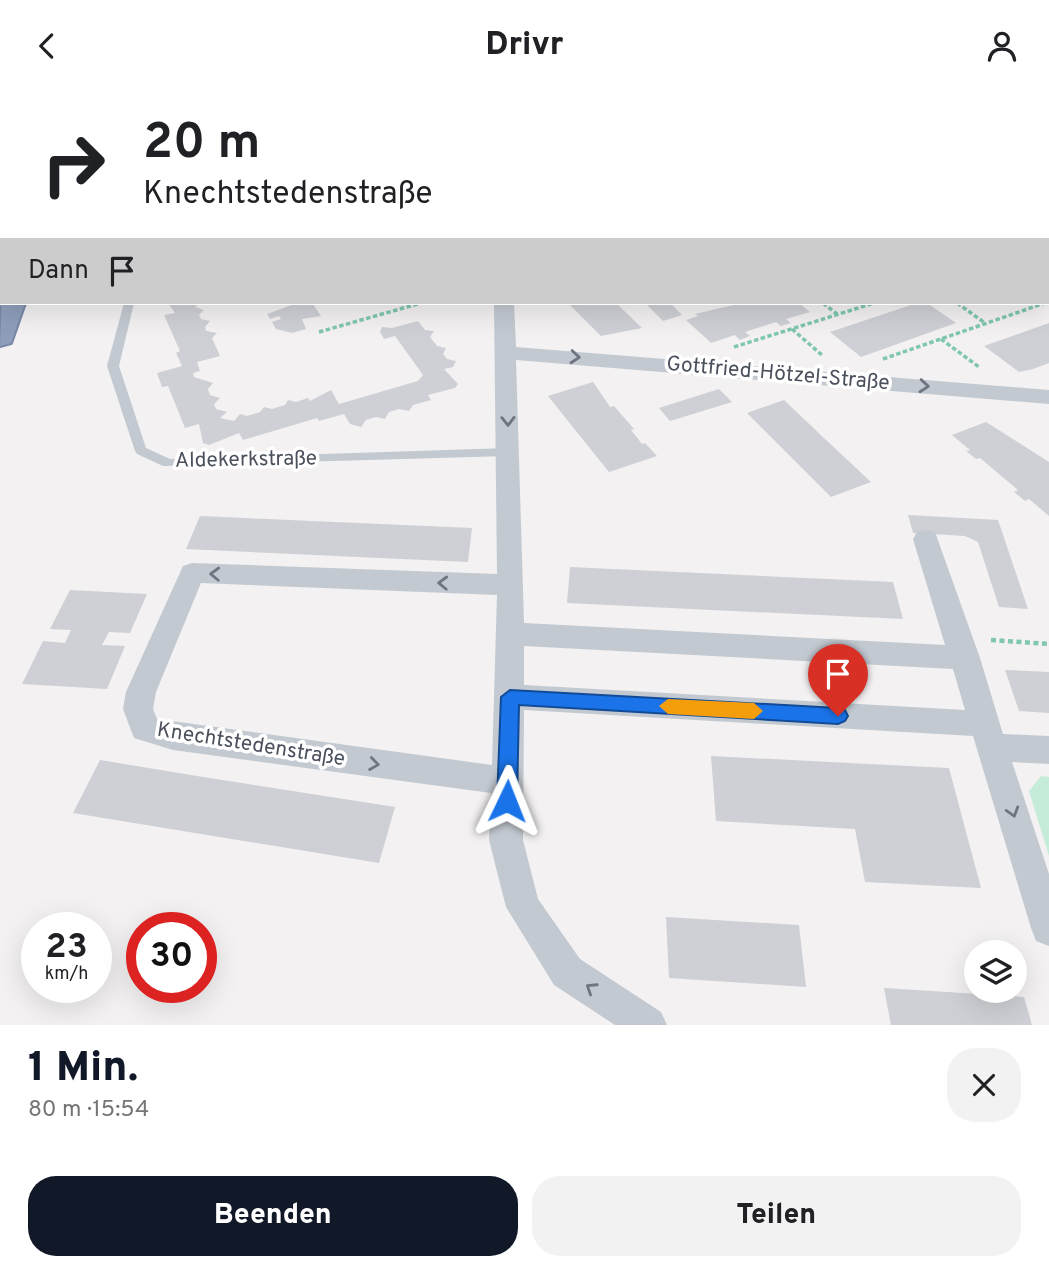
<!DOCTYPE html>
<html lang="de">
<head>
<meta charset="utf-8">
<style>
  :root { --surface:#fff; --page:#f2f2f2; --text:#202124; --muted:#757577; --accent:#111827 }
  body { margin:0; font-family:Overpass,sans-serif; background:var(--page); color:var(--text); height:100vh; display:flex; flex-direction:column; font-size:26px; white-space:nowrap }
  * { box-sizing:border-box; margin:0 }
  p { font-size:23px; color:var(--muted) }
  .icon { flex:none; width:38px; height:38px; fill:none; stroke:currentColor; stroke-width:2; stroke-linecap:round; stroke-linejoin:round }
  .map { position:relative; height:934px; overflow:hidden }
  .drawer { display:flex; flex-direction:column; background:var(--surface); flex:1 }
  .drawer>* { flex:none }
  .top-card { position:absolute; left:0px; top:0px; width:1050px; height:214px; box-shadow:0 7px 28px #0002; background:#fff; color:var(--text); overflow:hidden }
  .fabs { position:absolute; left:964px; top:849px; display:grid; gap:14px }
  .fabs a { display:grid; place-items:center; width:63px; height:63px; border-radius:50%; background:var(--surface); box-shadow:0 7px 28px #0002; font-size:35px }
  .speed { position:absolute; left:21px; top:821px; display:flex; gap:14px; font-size:35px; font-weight:700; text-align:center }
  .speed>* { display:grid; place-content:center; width:91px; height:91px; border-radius:50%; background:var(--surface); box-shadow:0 7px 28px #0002; line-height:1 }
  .speed small { font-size:18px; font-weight:400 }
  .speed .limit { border:10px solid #d22; background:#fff; color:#111 }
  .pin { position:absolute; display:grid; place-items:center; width:60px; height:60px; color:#fff; margin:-72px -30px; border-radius:50% 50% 50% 0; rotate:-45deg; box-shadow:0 0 7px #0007 }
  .pin .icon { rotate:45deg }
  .me { position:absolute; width:77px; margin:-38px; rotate:2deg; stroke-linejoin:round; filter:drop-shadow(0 0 5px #0008) }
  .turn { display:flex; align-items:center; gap:24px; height:147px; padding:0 28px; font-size:32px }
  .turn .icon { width:91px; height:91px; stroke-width:2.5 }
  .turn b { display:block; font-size:49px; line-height:60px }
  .then { display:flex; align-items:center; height:66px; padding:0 28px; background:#0003; gap:14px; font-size:26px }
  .round { display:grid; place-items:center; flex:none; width:74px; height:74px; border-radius:28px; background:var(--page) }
  .head { display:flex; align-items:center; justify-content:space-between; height:119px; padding:0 28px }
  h1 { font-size:42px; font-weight:800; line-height:52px; color:var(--accent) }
  .action { display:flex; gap:14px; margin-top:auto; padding:14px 28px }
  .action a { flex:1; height:80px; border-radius:28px; background:var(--accent); color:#fff; font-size:28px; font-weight:800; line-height:80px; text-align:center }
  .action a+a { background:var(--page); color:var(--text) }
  header { display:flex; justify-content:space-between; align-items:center; height:91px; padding:0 28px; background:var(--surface); font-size:32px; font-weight:800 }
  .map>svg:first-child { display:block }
  .education { fill:#e4e2e2 }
  .green { fill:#c4ecd9 }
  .building { fill:#ced0d5 }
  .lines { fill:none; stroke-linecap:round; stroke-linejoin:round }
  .highway-casing { stroke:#7988a6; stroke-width:4 }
  .path-far2 { stroke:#7fc7ad; stroke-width:2.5; stroke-dasharray:3.5 2.5; stroke-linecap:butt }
  .path-far1 { stroke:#7fc7ad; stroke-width:3.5; stroke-dasharray:4.5 2.5; stroke-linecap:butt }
  .path { stroke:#7fc7ad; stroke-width:4.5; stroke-dasharray:5 3.5; stroke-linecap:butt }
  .lane { fill:#c3c9d1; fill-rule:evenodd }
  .street { fill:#c3c9d1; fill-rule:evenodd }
  .highway { fill:#8e9dba; fill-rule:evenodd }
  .oneway { stroke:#6e7580 }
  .route { fill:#1a73e8; stroke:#114b97; stroke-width:2 }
  .slow { fill:#f59e0b }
  .labels { text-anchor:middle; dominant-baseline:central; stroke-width:7; stroke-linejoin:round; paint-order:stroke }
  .street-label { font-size:21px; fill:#4a515d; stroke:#fff }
</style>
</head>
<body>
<header><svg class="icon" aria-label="back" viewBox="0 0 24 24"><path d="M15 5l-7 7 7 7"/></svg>Drivr<svg class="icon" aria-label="person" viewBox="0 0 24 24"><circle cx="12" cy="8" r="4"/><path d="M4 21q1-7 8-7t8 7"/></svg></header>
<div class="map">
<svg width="1049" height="934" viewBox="0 0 1049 934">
  <rect width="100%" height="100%" fill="#f3f1f1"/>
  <path class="education" d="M172,0H454L171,2Z"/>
  <path class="green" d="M1041,685L1049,686V765L1029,700Z"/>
  <g class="building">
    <path d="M168,212H200L195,216L204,219L199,224L201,228L210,230L205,236L206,240L217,242L212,247L220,265L197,271L200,280L193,282L194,286L213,292L208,298L210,304L220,307L214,313L216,318L227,321L220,327L234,330L240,323L247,325L260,321L264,316L272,318L285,314L288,309L296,311L308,307L310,310L331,299L339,313L418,290L423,284L395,245L384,248L380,241L382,236L392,237L418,230L425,239L434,240L430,246L437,255L446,257L443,263L447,268L456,270L453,276L444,278L458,293L455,297L428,304L431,309L413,314L409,320L399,318L389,321L385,328L376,326L366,329L361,336L350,333L344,323L319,330L317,327L243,349L239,342L209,354L203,352L199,333L185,337L168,295L162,296L157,282L182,275L176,262L180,260L164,224L175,222Z"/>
    <path d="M297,212H312L321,225L302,228L306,238L292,242L276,238L272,231L281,228L279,225L270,228L267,223Z"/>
    <path d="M568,212H616L642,237L601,245Z"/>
    <path d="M645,212H670L682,224L663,230Z"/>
    <path d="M742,212H799L810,221L786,228L791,232L781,235L776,231L745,241L750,245L740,249L735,244L711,252L686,229L698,225L695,223Z"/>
    <path d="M917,212H927L956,232L861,266L830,241Z"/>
    <path d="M1049,232V272L1033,278L1019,281L984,255Z"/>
    <path d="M593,291L610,316L614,315L634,338L631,339L642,353L645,352L657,365L609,381L548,305Z"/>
    <path d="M719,298L732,311L670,330L659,317Z"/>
    <path d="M784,309L825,348L871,391L831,406L747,322Z"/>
    <path d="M986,331L1049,371V425L1029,408L1025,410L1014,401L1018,399L980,367L976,368L966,360L970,359L952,344Z"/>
    <path d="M908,424L998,429L1028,518L999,516L978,451L965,445L913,442Z"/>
    <path d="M200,425L267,428L472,437L468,471L186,458Z"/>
    <path d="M570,476L893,491L903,528L567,512Z"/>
    <path d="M70,499L147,503L130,542L109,541L102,554L125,555L107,598L22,593L43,550L65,552L71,539L50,538Z"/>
    <path d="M1005,579L1049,581V622L1019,620Z"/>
    <path d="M711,665L949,677L981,797L865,791L855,738L716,730Z"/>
    <path d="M100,669L197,685L395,716L379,772L73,722Z"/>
    <path d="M666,826L799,834L806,896L669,887Z"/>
    <path d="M884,897L1024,906L1032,934H891Z"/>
  </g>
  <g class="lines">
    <g class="highway-casing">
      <g id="highway">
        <path d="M55,0H77L53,2Z"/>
        <path d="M101,0H123L100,2Z"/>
        <path d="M0,49H2L0,64Z"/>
        <path d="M0,81H2L0,98Z"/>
        <path d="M0,155H2L0,174Z"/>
        <path d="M2,205V212H25L11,252L0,255Z"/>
      </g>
    </g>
    <path class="path-far2" d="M290,2L292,0"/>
    <g class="path-far1">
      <path d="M823,212L837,223"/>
      <path d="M957,212L985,232"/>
      <path d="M792,238L823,265"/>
      <path d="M319,241L421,212"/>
      <path d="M941,248L979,276"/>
      <path d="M734,256L874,212"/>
      <path d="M883,268L1045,212"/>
    </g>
    <path class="path" d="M991,549L1049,553"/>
    <path class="lane" d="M124,212H134L119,275L146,357L170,368L508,357L514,361L508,365L163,375L137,363L135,360L107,275Z"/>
    <g class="street">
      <path d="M652,0H671L651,2Z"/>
      <path d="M883,0H899L900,2H884Z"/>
      <rect x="1048" y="73" width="1" height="11"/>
      <path d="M494,212H514L516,256L1049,299V313L516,269L524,532L945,554L913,448L917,441L926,439L935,441L980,567L1003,643L1049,645V673L1012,671L1049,783V855L1036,850L1031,837L973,645L524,619L523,749L538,808L580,868L661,921L667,934H615L554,894L506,816L489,749L491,702L173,659L134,647L123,618L126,601L183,475L192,472L497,483ZM201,492L497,504L492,674L157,628L153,618L156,601ZM524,555L953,578L965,619L524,594Z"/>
    </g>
    <use href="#highway" class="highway"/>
  </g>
  <defs><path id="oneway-chevron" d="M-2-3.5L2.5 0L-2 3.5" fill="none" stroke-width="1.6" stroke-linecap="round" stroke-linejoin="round" transform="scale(1.75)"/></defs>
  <g class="oneway">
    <use href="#oneway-chevron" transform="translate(575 266) rotate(5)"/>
    <use href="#oneway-chevron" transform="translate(924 295) rotate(5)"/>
    <use href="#oneway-chevron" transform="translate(508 330) rotate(89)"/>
    <use href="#oneway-chevron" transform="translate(215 483) rotate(-178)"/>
    <use href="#oneway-chevron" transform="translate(443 492) rotate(-178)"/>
    <use href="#oneway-chevron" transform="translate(374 673) rotate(8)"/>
    <use href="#oneway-chevron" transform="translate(1013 721) rotate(73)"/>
    <use href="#oneway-chevron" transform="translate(591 897) rotate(-147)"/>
  </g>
  <path class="route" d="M510,599L838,617L845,619L848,625L845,630L838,633L519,614L517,710L514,716L507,719L500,716L497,710L501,606Z"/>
  <path class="slow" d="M668,608L754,612L763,620L754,628L668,623L659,615Z"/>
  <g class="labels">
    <g class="street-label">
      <text transform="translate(778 283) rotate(5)">Gottfried-Hötzel-Straße</text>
      <text transform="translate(246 369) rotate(-1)">Aldekerkstraße</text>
      <text transform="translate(251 654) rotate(9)">Knechtstedenstraße</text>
    </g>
  </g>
</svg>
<div class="fabs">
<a><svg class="icon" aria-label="layers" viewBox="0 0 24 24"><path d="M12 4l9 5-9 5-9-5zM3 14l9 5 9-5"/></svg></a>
</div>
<div class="speed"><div>23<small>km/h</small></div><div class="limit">30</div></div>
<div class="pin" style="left:838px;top:625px;background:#d93025"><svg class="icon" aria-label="arrive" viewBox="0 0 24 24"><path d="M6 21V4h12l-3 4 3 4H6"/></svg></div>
<svg class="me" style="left:507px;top:710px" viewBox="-20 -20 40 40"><path d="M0-17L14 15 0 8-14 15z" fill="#1a73e8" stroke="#fff" stroke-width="4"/></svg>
<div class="top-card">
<div class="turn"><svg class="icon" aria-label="right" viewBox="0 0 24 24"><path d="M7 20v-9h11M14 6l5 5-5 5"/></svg><div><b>20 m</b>Knechtstedenstraße</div></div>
<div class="then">Dann<svg class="icon" aria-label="arrive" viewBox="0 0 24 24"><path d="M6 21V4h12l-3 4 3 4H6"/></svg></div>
</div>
</div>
<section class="drawer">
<div class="head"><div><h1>1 Min.</h1><p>80 m · 15:54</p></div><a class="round"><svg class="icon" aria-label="close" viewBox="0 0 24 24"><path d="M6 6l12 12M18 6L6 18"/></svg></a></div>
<div class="action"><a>Beenden</a><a>Teilen</a></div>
</section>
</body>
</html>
